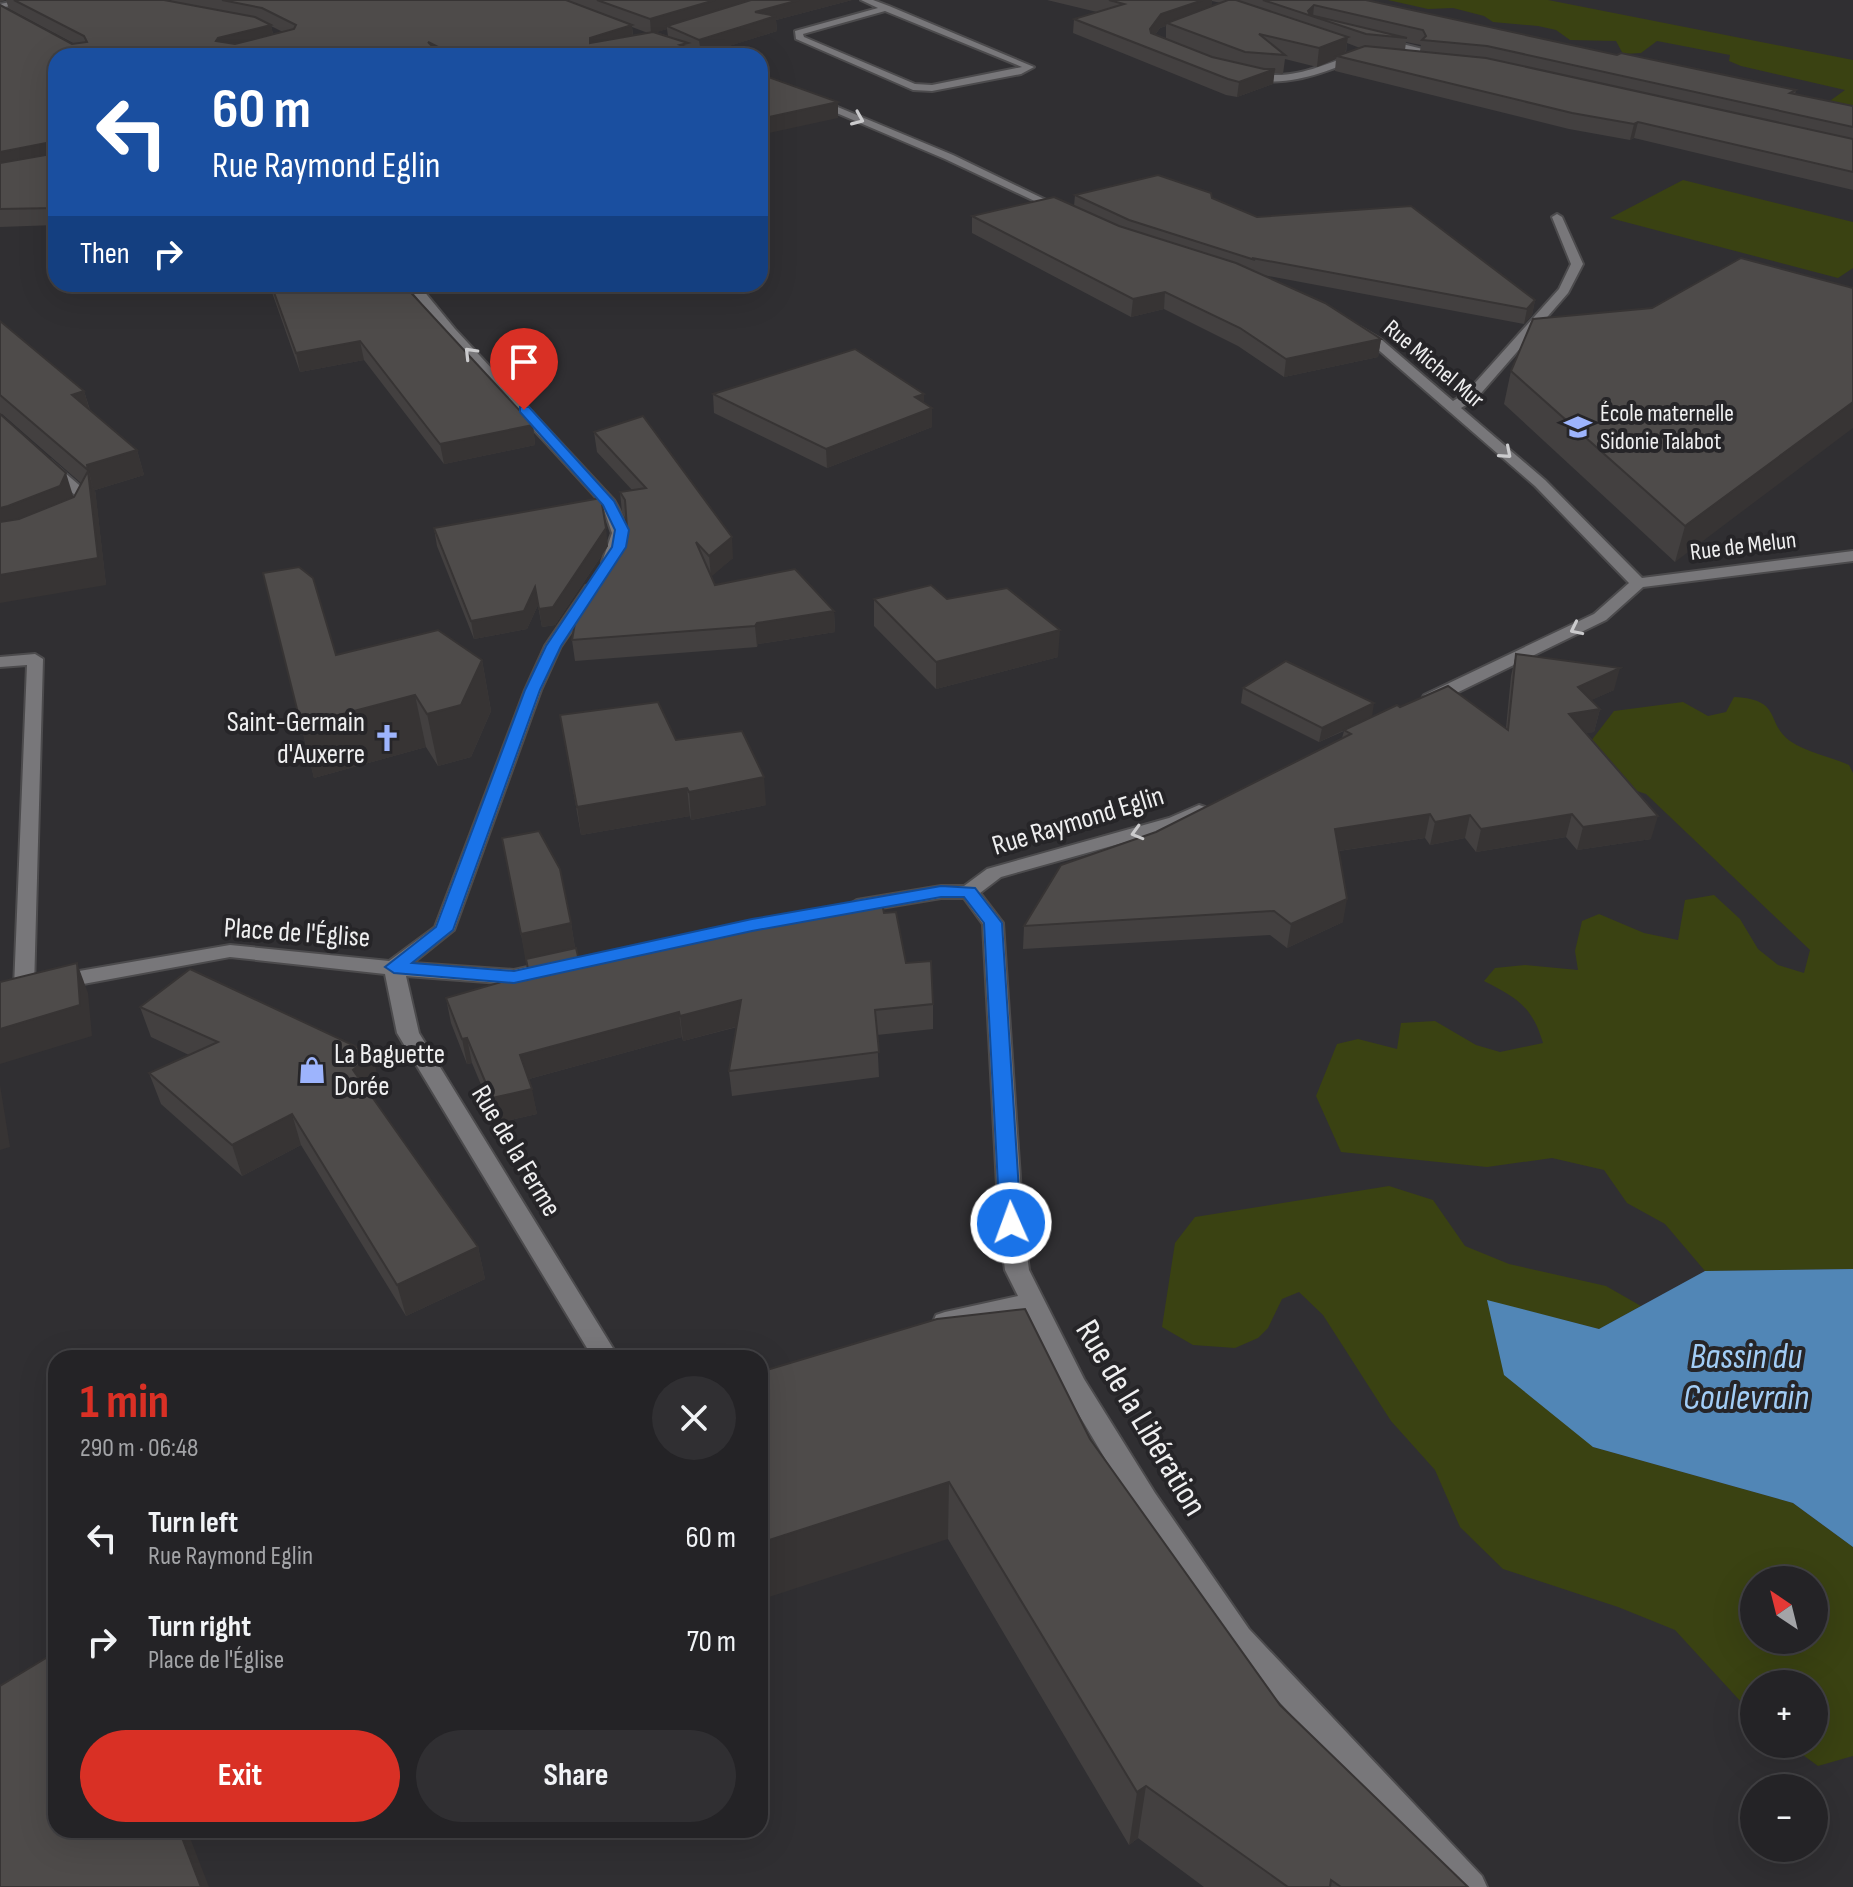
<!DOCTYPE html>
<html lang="en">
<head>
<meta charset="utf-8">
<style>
  :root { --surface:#242326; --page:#302f32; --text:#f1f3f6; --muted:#a3a4a7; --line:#414043; --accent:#d93025 }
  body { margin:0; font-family:"Sofia Sans Condensed",sans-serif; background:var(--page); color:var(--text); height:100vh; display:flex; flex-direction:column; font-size:30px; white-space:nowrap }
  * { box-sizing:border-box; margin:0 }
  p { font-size:26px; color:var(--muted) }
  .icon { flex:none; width:44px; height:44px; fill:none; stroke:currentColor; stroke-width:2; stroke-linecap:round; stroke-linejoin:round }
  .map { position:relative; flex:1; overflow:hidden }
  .details { position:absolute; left:48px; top:1350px; width:720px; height:488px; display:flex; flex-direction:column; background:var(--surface); border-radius:24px; box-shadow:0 8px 32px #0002,0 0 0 2px var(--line) }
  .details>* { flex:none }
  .top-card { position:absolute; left:48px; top:48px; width:720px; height:244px; border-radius:24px; box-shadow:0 8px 32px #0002,0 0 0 2px var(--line); background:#1a4fa0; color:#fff; overflow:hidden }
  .needle { width:52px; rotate:325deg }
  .controls { position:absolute; left:1740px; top:1566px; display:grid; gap:16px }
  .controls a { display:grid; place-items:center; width:88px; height:88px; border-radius:50%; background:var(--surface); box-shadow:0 8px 32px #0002,0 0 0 2px var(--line); font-size:40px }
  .pin { position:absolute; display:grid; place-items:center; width:68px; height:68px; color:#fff; margin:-82px -34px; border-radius:50% 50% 50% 0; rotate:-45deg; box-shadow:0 0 8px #0007 }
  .pin .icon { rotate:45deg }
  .me { position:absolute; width:88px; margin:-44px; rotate:358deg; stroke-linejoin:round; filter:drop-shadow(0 0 6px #0008) }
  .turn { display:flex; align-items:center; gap:28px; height:168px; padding:0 32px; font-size:36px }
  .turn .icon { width:104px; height:104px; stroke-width:2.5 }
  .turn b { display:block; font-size:56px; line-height:68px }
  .then { display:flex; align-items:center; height:76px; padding:0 32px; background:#0003; gap:16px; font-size:30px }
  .round { display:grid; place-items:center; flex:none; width:84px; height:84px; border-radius:42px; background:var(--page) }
  .overview { display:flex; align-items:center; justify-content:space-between; height:136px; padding:0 32px }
  h1 { font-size:48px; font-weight:700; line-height:60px; color:var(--accent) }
  .action { display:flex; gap:16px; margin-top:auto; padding:16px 32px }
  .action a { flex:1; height:92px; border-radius:48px; background:var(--accent); color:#fff; font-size:32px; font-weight:700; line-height:92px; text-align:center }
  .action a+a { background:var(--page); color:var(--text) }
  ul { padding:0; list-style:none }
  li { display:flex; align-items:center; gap:24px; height:104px; padding:0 32px }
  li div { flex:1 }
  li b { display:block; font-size:30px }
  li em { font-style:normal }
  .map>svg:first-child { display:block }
  .green { fill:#3a4212; fill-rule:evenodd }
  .water { fill:#5186b6 }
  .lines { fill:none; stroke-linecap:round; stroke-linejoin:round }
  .minor-casing { stroke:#4c4b4d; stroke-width:4 }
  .minor { fill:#78777a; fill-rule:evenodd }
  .wall { fill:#434040; fill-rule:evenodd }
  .shaded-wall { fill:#373434 }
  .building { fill:#4e4b4a; stroke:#373434; stroke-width:2 }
  .oneway { stroke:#cbcbcd }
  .route { fill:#1a73e8; stroke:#114b97; stroke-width:2 }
  .labels { text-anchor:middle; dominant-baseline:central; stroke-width:8; stroke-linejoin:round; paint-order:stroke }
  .far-street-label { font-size:24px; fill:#efeff0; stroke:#262528 }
  .far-poi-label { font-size:24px; fill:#efeff0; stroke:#262528; text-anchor:start }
  .poi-label { font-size:28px; fill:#efeff0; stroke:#262528; text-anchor:end }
  .street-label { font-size:28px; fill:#efeff0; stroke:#262528 }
  .near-street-label { font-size:34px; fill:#efeff0; stroke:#262528 }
  .near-water-label { font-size:36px; font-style:italic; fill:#a2cdf6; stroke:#262528 }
</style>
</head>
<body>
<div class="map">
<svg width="1853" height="1887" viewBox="0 0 1853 1887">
  <rect width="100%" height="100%" fill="#302f32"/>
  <g class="green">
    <path d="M1388,0H1548L1853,60V108L1827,103L1845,90L1741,66L1729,61L1730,55L1657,41L1641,53L1623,54L1616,41L1570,40L1556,30L1538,26L1493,22L1484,16L1453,8L1428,9Z"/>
    <path d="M1683,180L1853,222V268L1838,278L1610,218Z"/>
    <path d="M1734,697C1783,699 1765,723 1790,741C1806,752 1831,757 1849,765L1853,773V1269L1705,1271L1665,1224L1627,1203L1604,1170L1552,1158L1487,1167L1341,1152L1316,1096L1337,1044L1358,1039L1397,1049L1401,1023L1435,1021L1476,1045L1500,1052L1543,1043C1532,1006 1517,998 1484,981L1495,968L1525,965L1578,970L1575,951L1582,921L1599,914L1644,933L1678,940L1685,900L1714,895L1740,919L1758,949L1778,965L1804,973L1810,950L1646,794L1628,788L1581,754L1614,711L1683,702L1708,716L1726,712Z"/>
    <path d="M1389,1186L1433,1200L1465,1246L1509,1264L1606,1286L1641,1306L1599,1329L1488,1301L1593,1447L1793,1503L1853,1547V1756L1818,1766L1788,1744H1814V1684H1754V1716L1675,1630L1618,1607L1503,1569L1460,1527L1435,1470L1391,1421L1323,1315L1299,1292L1282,1299L1268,1328L1258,1338L1235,1348L1193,1345L1162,1327L1175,1243L1195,1217ZM1754,1580H1814V1640H1754Z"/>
  </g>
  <path class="water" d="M1853,1269V1547L1793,1503L1593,1447L1504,1375L1487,1300L1599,1329L1705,1271Z"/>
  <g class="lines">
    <g class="minor-casing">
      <g id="minor">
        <path d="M20,0H38L0,8V4Z"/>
        <path d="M861,0H873L889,6L1034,67L1021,74L932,91L913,90L796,39L795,31L878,8ZM885,11L1022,67L932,85L915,84L804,37L803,34Z"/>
        <path d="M1382,39L1447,55L1448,57L1444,60L1379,44Z"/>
        <path d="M1358,53L1361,58C1327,71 1278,93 1242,74C1251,70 1262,74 1273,75C1303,76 1330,62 1358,53Z"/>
        <path d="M816,98L953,155L1069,211L1060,213L945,159L813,103Z"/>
        <path d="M1557,214L1562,217L1583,264L1568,293L1476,399L1461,408L1545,480L1642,578L1853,551V561L1643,587L1606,620L1436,703H1424L1422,699L1424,695L1594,614L1629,583L1535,486L1374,346L1350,330L1360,327L1382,340L1453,401L1466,393L1559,289L1571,264L1552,217Z"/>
        <path d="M406,284H418L455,329L614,500C628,524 630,541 615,565H605L602,562L612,533L602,504L447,335Z"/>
        <path d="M50,460L93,497L84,513H74L72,510L78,498L45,467L43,464Z"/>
        <path d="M592,584L600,589L561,646L541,690L454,930L413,963L514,970L555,961L565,968L562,973L514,984L406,976L419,1033L619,1358H593L397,1033L385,974L230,957L56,989L46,982L56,975L230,945L389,961L435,927L525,690L545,646L586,586Z"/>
        <path d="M35,654L43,659L34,988L24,995L14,988L27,665L0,667V657Z"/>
        <path d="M1199,805L1205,807L1208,811L1183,826L1001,877L980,893L1003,923L1023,1223L1029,1270L1084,1379L1155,1493L1249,1629L1482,1876L1487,1887H1449L1229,1647L1135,1509L1066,1393L1027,1314L945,1332L936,1329L933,1322L936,1315L945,1312L1018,1296L1005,1270L999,1223L983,924L964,898H941L857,912L847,906L857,900L941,886H964L987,869L1169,818Z"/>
      </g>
    </g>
    <use href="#minor" class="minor"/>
  </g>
  <g class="wall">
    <path d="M0,0H164L172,2L171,0H852L776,20L777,31L703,54L710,56H56V225L0,227V5L72,44L73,43L9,9L6,0L0,2ZM271,26L283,32L273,34ZM632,27L648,33L633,35ZM667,29L668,36L656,32Z"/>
    <path d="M1047,0H1366L1617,55L1796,90L1795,94L1853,106V190L1634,138L1630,140L1569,129L1335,71L1336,59L1317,67L1285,59L1283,74L1274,73L1273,84L1237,97L1226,95L1073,33L1074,19L1097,12ZM1212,1L1221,3L1211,6ZM1166,26V39L1155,35L1160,28ZM1406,42L1421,45L1420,51L1405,50ZM1347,43L1360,48L1346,53Z"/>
    <path d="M1075,195L1212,198L1257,217L1535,300L1532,315L1524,324L1263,275L1381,339L1378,357L1284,377L1238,346L1164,309L1131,317L972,233V216L1074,206Z"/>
    <path d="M269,284H410L411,293L533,425L535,445L444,464L364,360L300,372Z"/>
    <path d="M421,284H478L429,293Z"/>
    <path d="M1853,288L1675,562L1504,404L1511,371L1652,308Z"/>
    <path d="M0,321L84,391L90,410L137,450L144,475L95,490L106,585L74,497L81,483L2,414H0Z"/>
    <path d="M713,394L932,427L827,468L714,413Z"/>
    <path d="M594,432L733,558L711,576L715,585L834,611L835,632L758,644L757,647L575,661L572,640L627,528L626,520L622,512L620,492L632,490L597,452Z"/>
    <path d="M434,528L608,546L555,625L542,627L538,605L527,629L474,639L437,546Z"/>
    <path d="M874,599H947L1058,657L936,689L874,626Z"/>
    <path d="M1516,654L1614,690L1591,700L1600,709L1594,732L1585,733L1651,839L1577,850L1566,837L1476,852L1465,838L1430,845L1425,838L1339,851L1343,922L1287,948L1270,935L1023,949L1024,926L1156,832L1342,738L1344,731L1319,742L1241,703L1243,688L1372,717L1400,707L1506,728L1511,676Z"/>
    <path d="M336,655L482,660L491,711L471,757L438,766L426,747L314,778L301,725Z"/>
    <path d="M560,715L676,740L766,805L691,820L690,816L581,835Z"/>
    <path d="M502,838L571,923L575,948L579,960L884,913L906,963L933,1004V1029L877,1035L879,1077L732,1096L729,1071L737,1027L683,1041L682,1037L529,1079L537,1114L497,1123L472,1063L467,1064L451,1023L446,998L529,974Z"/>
    <path d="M140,1007L380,1085L370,1094L478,1247L485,1279L406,1316L301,1145L242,1176L161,1104L149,1073L189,1055L151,1037Z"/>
    <path d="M760,1372L1090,1439L1280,1705L1468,1887H1204L1138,1838L1129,1845L948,1539Z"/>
  </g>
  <g class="shaded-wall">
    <path d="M715,0H764L667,26V29L651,34L650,19Z"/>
    <path d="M799,0H852L776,20L777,31L701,55L699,40L755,12Z"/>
    <path d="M1203,0H1212L1211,11L1167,23L1166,26L1160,28L1149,43L1150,29L1161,14Z"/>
    <path d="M1314,5L1313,17L1308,15V11Z"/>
    <path d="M271,25L274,39L219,56L216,41L218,38Z"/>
    <path d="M632,25L633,40L590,43V38Z"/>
    <path d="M1348,37L1345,55L1337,56L1336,59L1317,67L1319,48Z"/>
    <path d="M1275,69L1273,84L1237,97L1239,82Z"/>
    <path d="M838,102V118L760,135V119Z"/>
    <path d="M1638,122L1634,138L1630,140L1634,124Z"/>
    <path d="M51,142L55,159L0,170V152Z"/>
    <path d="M399,284H410L412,296Z"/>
    <path d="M428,284H478L429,293Z"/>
    <path d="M1165,292L1164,309L1131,317L1133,299Z"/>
    <path d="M1535,300L1532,315L1524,324L1527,309Z"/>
    <path d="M1381,339L1378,357L1284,377L1286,359Z"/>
    <path d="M360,341L364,360L300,372L296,353Z"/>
    <path d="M84,391L91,415L72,395Z"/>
    <path d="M924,394V411L932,408V427L827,468L826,449L915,397Z"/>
    <path d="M1853,402V428L1675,562L1685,526Z"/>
    <path d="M533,425L535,445L444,464L440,444Z"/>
    <path d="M137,450L144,475L95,490V495L87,465Z"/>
    <path d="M88,471L96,496L106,585L0,603V575L98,558Z"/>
    <path d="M66,473L74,499L0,536V508Z"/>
    <path d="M606,528L608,546L555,625L542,627L539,609Z"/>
    <path d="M732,537L733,558L711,577L709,556Z"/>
    <path d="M535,587L538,605L527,629L474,639L471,621Z"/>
    <path d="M834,611L835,632L758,644L757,647L755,626L757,623Z"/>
    <path d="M1060,630L1058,657L936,689V662Z"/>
    <path d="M482,660L491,711L471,757L438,766L427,714Z"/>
    <path d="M1620,668L1614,690L1572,709L1578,687Z"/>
    <path d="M415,695L426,747L314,778L301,725Z"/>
    <path d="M1374,703L1372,717L1319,742L1322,728Z"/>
    <path d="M1600,709L1594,732L1563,737L1569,714Z"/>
    <path d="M764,777L766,805L691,820L689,792Z"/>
    <path d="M687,788L690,816L581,835L577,807Z"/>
    <path d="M1430,814L1425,838L1331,852L1335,829Z"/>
    <path d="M1572,814L1566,837L1476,852L1481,829Z"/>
    <path d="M1470,815L1465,838L1430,845L1435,822Z"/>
    <path d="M1658,816L1651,839L1577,850L1583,827Z"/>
    <path d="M1347,899L1343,922L1287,948L1291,924Z"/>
    <path d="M571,923L576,954L526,964L521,934Z"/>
    <path d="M77,963L88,993L92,1036L0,1064V1029Z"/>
    <path d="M741,1000L743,1025L683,1041L680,1016Z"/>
    <path d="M679,1012L682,1037L525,1080L520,1055Z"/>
    <path d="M467,1038L472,1063L467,1064L462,1039Z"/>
    <path d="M372,1054L380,1085L362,1101L353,1070Z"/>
    <path d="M0,1085L10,1147L0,1150Z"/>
    <path d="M532,1089L537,1114L497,1123L492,1098Z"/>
    <path d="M292,1114L301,1145L242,1176L232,1145Z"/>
    <path d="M478,1247L485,1279L406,1316L397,1285Z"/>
    <path d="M949,1482L948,1539L760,1600V1543Z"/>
    <path d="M1146,1786L1138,1838L1129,1845L1137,1792Z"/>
    <path d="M179,1830H187L209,1887H201Z"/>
  </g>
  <g class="building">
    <path d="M14,0H164L255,17L271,25L218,38L216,41L235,44L294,29L296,25L262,8L222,0H566L632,25L590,38V43L653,32L688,43L680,45L710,56H456L428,42L442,56H56V208L0,209V163L52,154L54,145L51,142L0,152V5L72,44L87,42L84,36Z"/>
    <path d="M597,0H715L650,19Z"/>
    <path d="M751,0H799L755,12L776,16L699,40L667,26Z"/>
    <path d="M1109,0H1203L1161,14L1150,29L1151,33L1212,57L1264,69H1275L1239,82L1228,79L1074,19L1124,4Z"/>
    <path d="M1228,0H1236L1348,37L1319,48L1259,34L1285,55L1245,52L1167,23Z"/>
    <path d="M1263,0H1366L1617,55L1621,53L1796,90L1790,93L1853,106V127L1487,46L1422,40L1426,36L1423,30L1314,5L1308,11L1310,15L1407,38L1366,34Z"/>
    <path d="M1365,46L1486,58L1853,139V172L1638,122L1634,124L1572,113L1337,56Z"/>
    <path d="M760,74L838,102L760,119Z"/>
    <path d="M1158,175L1211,193L1212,198L1257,217L1411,206L1535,300L1527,309L1252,258L1255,260L1129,220L1075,195Z"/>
    <path d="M1054,197L1119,226L1236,263L1325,303L1381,339L1286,359L1240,328L1165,292L1133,299L972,216Z"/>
    <path d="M1741,258L1853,288V402L1685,526L1511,371L1533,319L1652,308Z"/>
    <path d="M271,284H403L533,425L440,444L360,341L296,353Z"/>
    <path d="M0,321L84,391L72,395L137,450L87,465L88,470L0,395Z"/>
    <path d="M855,349L924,394L915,397L932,408L826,449L713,394Z"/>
    <path d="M0,414L66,473L60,486L8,506L0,508Z"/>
    <path d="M643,416L732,537L709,556L696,542L715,585L795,569L834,611L757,623L755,626L572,640L579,600L627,528L625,500L620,492L646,488L594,432Z"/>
    <path d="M88,471L98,558L0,575V522L19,519L74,497Z"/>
    <path d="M601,498L606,528L553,607L539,609L535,587L524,611L471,621L434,528Z"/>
    <path d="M299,567L313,578L336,655L438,630L482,660L461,705L427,714L415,695L301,725L263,573Z"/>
    <path d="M931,585L947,599L1007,588L1060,630L936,662L874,599Z"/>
    <path d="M1516,654L1620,668L1578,687L1600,709L1569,714L1658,816L1583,827L1572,814L1481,829L1470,815L1435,822L1430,814L1335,829L1347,899L1291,924L1274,911L1024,926L1061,865L1156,832L1351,734L1344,730L1397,705L1400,707L1448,686L1508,730Z"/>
    <path d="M1286,661L1374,703L1322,728L1243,688Z"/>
    <path d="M658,702L676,740L742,731L764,777L689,792L687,788L577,807L560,715Z"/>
    <path d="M539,831L560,869L571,923L521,934L502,838Z"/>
    <path d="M881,898L884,913L896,912L906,963L931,961L933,1004L875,1010L879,1052L729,1071L741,1000L680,1016L679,1012L520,1055L532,1089L492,1098L467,1038L462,1039L446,998L529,974L526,959L576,948L579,960L775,916Z"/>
    <path d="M77,963L80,1005L0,1029V982Z"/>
    <path d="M190,969L372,1054L353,1070L478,1247L397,1285L292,1114L232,1145L149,1073L218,1042L140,1007Z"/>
    <path d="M1025,1309L1090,1439L1280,1705L1468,1887H1341L1331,1880L1330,1887H1288L1146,1786L1137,1792L949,1482L760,1543V1372L937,1319Z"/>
    <path d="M56,1652V1830H179L201,1887H0V1686Z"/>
  </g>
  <defs><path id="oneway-chevron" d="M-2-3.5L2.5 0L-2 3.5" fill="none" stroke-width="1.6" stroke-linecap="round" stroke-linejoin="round" transform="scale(2)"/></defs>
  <g class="oneway">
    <use href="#oneway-chevron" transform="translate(858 119) rotate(23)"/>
    <use href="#oneway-chevron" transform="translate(470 353) rotate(-134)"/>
    <use href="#oneway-chevron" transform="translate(1506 453) rotate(41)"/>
    <use href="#oneway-chevron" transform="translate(1576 629) rotate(154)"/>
    <use href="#oneway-chevron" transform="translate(1137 833) rotate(164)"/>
  </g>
  <path class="route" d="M520,407H529L614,501L629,530L626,547L561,646L540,690L453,930L412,963L514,971L752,919L941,886L975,888L1002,923L1021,1223L1018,1229H1003L1000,1223L984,923L964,897H941L752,931L514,983L394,973L385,967L436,927L525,690L546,646L612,547L615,530L603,505L520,412Z"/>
  <defs>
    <g id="school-bare" transform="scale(2.16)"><path d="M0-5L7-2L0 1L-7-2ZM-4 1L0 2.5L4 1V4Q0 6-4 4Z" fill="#9db4fd" stroke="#262528" stroke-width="2.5" paint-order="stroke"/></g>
    <g id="church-bare" transform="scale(2.16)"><path d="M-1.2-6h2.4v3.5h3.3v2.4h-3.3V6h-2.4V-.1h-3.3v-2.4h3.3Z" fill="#9db4fd" stroke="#262528" stroke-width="2.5" paint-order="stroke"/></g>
    <g id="shop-bare" transform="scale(2.16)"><path d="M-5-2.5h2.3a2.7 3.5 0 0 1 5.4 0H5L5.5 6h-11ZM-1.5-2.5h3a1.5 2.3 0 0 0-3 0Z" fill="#9db4fd" stroke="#262528" stroke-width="2.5" paint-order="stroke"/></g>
  </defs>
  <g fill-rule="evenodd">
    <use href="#school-bare" x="1578" y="427"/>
    <use href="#church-bare" x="387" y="738"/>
    <use href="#shop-bare" x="312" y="1070"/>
  </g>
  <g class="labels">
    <g class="far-street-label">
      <text transform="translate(1434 364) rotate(40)">Rue Michel Mur</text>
      <text transform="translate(1743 546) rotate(-7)">Rue de Melun</text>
    </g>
    <g class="far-poi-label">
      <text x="1600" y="413">École maternelle<tspan x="1600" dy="28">Sidonie Talabot</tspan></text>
    </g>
    <g class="poi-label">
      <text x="365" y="722">Saint-Germain<tspan x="365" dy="32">d'Auxerre</tspan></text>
      <text x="334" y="1054" text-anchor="start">La Baguette<tspan x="334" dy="32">Dorée</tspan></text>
    </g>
    <g class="street-label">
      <text transform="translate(1078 821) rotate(-17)">Rue Raymond Eglin</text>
      <text transform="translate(297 933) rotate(4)">Place de l'Église</text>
      <text transform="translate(516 1151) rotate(59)">Rue de la Ferme</text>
    </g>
    <g class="near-street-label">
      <text transform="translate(1141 1418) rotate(59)">Rue de la Libération</text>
    </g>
    <g class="near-water-label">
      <text x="1746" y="1357">Bassin du<tspan x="1746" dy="41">Coulevrain</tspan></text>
    </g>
  </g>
</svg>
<div class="controls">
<a><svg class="needle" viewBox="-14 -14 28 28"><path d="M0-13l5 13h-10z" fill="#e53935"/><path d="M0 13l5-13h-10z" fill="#a3a4a7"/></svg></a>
<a>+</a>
<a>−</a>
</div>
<div class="pin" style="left:524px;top:410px;background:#d93025"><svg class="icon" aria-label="arrive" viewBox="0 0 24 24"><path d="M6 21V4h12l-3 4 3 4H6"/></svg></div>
<svg class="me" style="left:1011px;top:1223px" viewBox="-20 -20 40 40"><circle r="17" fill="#1a73e8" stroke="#fff" stroke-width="3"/><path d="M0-11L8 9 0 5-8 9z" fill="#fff"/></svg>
<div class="top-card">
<div class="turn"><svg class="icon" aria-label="left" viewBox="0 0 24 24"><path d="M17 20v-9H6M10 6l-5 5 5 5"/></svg><div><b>60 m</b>Rue Raymond Eglin</div></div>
<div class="then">Then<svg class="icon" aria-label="right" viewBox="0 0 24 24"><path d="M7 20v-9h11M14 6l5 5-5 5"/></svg></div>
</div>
<section class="details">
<div class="overview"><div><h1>1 min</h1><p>290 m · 06:48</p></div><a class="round"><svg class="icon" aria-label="close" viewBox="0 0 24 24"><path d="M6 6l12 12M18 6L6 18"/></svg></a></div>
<ul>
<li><svg class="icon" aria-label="left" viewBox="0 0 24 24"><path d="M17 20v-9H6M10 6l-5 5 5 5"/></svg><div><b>Turn left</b><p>Rue Raymond Eglin</p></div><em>60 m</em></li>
<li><svg class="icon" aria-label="right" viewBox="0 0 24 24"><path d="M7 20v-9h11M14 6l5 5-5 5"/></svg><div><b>Turn right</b><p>Place de l'Église</p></div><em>70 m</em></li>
</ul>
<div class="action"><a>Exit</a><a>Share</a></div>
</section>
</div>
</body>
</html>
